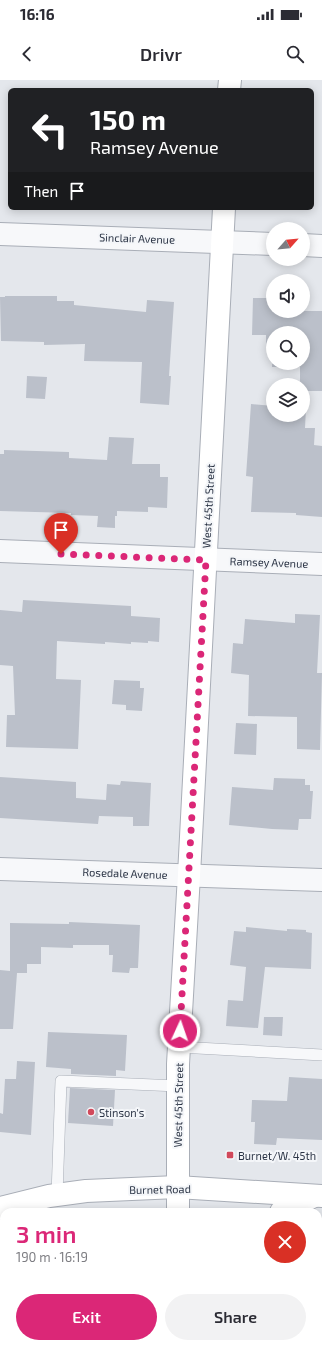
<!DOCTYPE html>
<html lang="en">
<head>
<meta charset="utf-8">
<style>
  :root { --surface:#fff; --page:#f2f2f3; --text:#2b2b33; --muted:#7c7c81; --accent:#db2777 }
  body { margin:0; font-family:"Exo 2",sans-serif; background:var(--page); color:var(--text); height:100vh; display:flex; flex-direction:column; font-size:15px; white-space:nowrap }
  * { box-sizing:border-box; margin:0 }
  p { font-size:13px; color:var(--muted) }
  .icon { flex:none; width:22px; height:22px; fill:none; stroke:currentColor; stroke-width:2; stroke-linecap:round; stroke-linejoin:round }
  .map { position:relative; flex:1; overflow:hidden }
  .panel { position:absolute; left:0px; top:1128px; width:322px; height:140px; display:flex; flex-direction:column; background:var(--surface); border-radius:12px 12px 0 0; box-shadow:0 2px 10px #0003 }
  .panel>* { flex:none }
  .guide { position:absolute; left:8px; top:8px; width:306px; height:122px; border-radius:6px; box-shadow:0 2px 10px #0003; background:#202124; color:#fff; overflow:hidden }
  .needle { width:26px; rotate:63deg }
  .tools { position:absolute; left:266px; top:142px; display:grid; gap:8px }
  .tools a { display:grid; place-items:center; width:44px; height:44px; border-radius:50%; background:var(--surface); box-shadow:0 2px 10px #0003; font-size:20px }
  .pin { position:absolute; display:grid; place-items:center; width:34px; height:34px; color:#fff; margin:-41px -17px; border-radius:50% 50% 50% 0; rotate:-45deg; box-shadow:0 0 4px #0007 }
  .pin .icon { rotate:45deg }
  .me { position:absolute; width:44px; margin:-22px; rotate:3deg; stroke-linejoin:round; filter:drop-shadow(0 0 3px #0008) }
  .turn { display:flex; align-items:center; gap:14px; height:84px; padding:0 16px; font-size:18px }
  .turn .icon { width:52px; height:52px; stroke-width:2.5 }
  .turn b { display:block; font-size:28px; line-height:34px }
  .then { display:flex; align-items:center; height:38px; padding:0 16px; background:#0003; gap:8px; font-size:15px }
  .round { display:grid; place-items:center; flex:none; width:42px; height:42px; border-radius:21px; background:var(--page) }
  .overview { display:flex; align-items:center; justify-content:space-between; height:68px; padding:0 16px }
  h1 { font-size:24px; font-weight:600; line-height:30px; color:var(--accent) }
  .button { display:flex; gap:8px; margin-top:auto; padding:8px 16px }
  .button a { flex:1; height:46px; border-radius:24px; background:var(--accent); color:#fff; font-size:16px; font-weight:600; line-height:46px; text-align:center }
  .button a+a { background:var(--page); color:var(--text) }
  .status { display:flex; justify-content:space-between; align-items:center; height:28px; padding:0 20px; background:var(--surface); direction:ltr }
  .status svg { height:11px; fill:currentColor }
  header { display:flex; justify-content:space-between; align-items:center; height:52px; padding:0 16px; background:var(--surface); font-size:18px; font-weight:600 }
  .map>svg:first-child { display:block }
  .built { fill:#d2d6de }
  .building { fill:#bbc0ca; fill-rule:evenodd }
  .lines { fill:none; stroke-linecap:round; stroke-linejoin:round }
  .lane-casing { stroke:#a9aeb7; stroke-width:12 }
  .street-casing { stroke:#a9aeb7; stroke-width:24 }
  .secondary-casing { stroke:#a9aeb7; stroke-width:24 }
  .lane { stroke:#f7f8fa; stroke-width:11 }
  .street { stroke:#f7f8fa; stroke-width:22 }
  .secondary { stroke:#fff; stroke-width:22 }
  .route { stroke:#db2777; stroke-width:7; stroke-dasharray:0 12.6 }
  .poi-dot { fill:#d1495b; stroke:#f4f6f9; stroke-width:1.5 }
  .labels { text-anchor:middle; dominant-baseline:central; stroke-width:4; stroke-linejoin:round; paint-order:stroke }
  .street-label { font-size:11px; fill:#2b3445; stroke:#f4f6f9 }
  .poi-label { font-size:11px; fill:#2b3445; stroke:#f4f6f9; text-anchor:start }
</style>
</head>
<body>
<div class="status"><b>16:16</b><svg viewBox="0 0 49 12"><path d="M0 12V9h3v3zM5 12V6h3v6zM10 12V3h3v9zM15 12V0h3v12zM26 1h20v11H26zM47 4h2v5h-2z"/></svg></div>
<header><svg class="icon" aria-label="back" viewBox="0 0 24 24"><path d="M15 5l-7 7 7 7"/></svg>Drivr<svg class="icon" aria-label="search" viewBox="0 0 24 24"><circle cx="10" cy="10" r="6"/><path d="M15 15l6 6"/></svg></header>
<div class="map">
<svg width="322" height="1268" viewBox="0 0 322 1268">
  <rect width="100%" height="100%" fill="#e4e7ec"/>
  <path class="built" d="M322,1157V1268H242L243,1264H318V1158Z"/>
  <g class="building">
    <path d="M5,216H57V221H74V225L146,232L147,220L174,222L169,296H171L169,325L140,323L142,282L84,281L85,264L44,265V262L1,261L0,217H5Z"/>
    <path d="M253,218H273V231H322V311H303V305H300V287H272L273,269H266V255H252ZM273,253H303V283H273Z"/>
    <path d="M27,296L47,297L45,319L26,318Z"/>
    <path d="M251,324L273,326V335H303V328H306L305,348H315L314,365L322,366V437L296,435V433L251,432L253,397L246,396Z"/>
    <path d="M109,357L134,358L132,384H160V397H168L167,428L148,427V432L117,431V436H115V448L97,447L98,436L71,435V433L0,431V374H4V370L69,372V378L107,380Z"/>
    <path d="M23,520L131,526V536L160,538L159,562L148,561V563L131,562V564L105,562V564L57,561L56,599L81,600L78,669L6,667L7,635H15L13,586L0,585V530L22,532Z"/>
    <path d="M295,534L320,535L317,593H322L320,670L297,669V637L248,636L249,595L231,593L233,563L243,564L245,539L295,543Z"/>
    <path d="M114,600L140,601V608H144L142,631L126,630V625L112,624Z"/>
    <path d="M236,643L257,644L256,675L234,674Z"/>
    <path d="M0,697L76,702V718L106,720L107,704L120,705L121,701L151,703L149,746H133V737L99,736L98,744L0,738Z"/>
    <path d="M274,698L305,699V705H310V711H313L311,739H299L298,750L272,749L229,745L232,707L273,710Z"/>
    <path d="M69,842L140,845L138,888H130L129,893L112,892L113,875H109V865H73V868L41,867V884H27V893H17L13,949H0V890L10,891V843L69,844Z"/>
    <path d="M246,847L287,851V849L306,850V852L312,853L311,889L265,887L258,948L226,946L228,920L243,921L246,887L230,885L234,851L246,852Z"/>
    <path d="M264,937H283L282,956L263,955Z"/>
    <path d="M48,952L127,955L125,991L116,990V996L71,994V989L46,987Z"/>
    <path d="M17,981L35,982L31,1055L0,1052V1033L3,1034L5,999H16Z"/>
    <path d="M289,997L322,999V1060L277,1058L276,1065L254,1064L255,1042H251L252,1020L287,1021Z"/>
    <path d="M70,1008L115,1010L113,1046L68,1043Z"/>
  </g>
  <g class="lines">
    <g class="lane-casing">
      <g id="lane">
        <path d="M179,967L322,975"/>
        <path d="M57,1115L61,1001L178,1006"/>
        <path d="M30,1264V1268"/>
        <path d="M131,1268L138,1264"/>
      </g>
    </g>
    <g class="street-casing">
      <g id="street">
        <path d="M0,154L273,164"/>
        <path d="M303,165L322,166"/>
        <path d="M0,471L322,484"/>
        <path d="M0,789L322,800"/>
      </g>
    </g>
    <g class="secondary-casing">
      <g id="secondary">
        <path d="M229,10L230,0"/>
        <path d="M0,1128L49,1116L86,1111L177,1107L322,1116"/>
        <path d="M178,1132V984L189,795L224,128"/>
        <path d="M281,1132L314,1116"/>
        <path d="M194,1268L195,1264"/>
      </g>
    </g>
    <use href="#lane" class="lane"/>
    <use href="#street" class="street"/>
    <use href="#secondary" class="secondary"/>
  </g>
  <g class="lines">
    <path class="route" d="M61,474L206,480L180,951"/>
  </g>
  <g class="poi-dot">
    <circle cx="91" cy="1032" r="4"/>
    <rect x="226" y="1071" width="8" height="8" rx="2"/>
  </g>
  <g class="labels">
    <g class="street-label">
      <text transform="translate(137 158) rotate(2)">Sinclair Avenue</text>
      <text transform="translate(208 426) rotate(-87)">West 45th Street</text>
      <text transform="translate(269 482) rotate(2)">Ramsey Avenue</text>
      <text transform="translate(125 793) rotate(2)">Rosedale Avenue</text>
      <text transform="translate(178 1025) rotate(-89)">West 45th Street</text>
      <text transform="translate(160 1109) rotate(-1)">Burnet Road</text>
    </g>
    <g class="poi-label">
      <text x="99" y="1032">Stinson's</text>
      <text x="238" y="1075">Burnet/W. 45th</text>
    </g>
  </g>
</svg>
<div class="tools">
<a><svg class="needle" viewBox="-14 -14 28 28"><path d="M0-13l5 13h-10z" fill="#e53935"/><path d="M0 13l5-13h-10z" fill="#7c7c81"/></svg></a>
<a><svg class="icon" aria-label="sound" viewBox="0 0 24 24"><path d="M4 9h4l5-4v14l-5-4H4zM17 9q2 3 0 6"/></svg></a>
<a><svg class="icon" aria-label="search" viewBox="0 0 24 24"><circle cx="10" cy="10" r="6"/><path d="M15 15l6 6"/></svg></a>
<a><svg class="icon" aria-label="layers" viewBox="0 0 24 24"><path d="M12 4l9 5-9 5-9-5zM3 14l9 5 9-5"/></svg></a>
</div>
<div class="pin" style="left:61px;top:474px;background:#d93025"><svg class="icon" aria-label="arrive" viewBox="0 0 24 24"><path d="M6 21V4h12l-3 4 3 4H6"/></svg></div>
<svg class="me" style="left:180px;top:951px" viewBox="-20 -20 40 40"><circle r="17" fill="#db2777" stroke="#fff" stroke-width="3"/><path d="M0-11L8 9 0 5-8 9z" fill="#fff"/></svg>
<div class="guide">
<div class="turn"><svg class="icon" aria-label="left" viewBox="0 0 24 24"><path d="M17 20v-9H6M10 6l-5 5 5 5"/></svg><div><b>150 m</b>Ramsey Avenue</div></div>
<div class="then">Then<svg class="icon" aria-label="arrive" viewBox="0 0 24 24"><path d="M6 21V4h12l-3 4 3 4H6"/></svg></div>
</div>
<section class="panel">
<div class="overview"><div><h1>3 min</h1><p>190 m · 16:19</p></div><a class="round" style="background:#d93025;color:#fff"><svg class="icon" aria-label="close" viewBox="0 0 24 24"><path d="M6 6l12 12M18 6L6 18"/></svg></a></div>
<div class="button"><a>Exit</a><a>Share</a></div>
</section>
</div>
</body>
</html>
